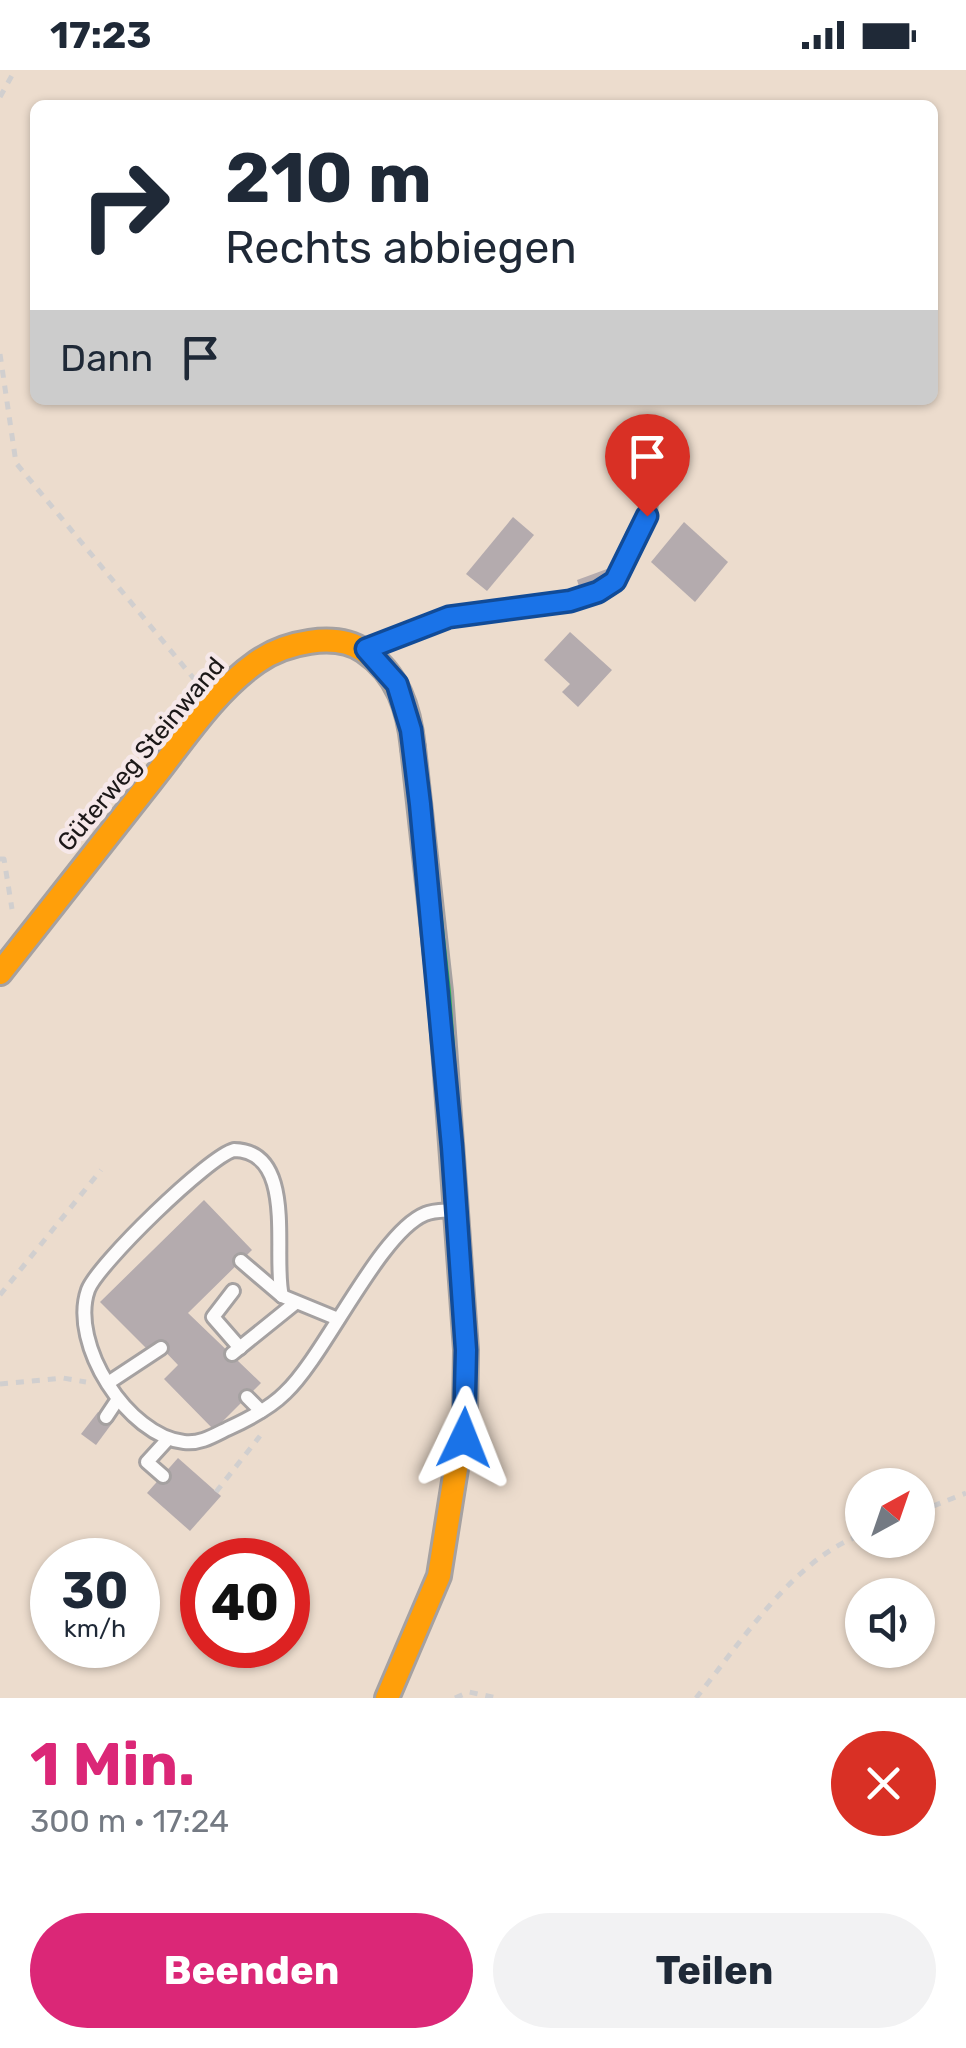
<!DOCTYPE html>
<html lang="de">
<head>
<meta charset="utf-8">
<style>
  :root { --surface:#fff; --page:#f2f2f3; --text:#1f2937; --muted:#747a83; --accent:#db2777 }
  body { margin:0; font-family:Rubik,sans-serif; background:var(--page); color:var(--text); height:100vh; display:flex; flex-direction:column; font-size:38px; white-space:nowrap }
  * { box-sizing:border-box; margin:0 }
  p { font-size:32px; color:var(--muted) }
  .icon { flex:none; width:55px; height:55px; fill:none; stroke:currentColor; stroke-width:2; stroke-linecap:round; stroke-linejoin:round }
  .map { position:relative; height:1628px; overflow:hidden }
  .details { display:flex; flex-direction:column; background:var(--surface); flex:1 }
  .details>* { flex:none }
  .banner { position:absolute; left:30px; top:30px; width:908px; height:305px; border-radius:15px; box-shadow:0 2px 8px #0004; background:#fff; color:var(--text); overflow:hidden }
  .needle { width:65px; rotate:40deg }
  .fabs { position:absolute; left:845px; top:1398px; display:grid; gap:20px }
  .fabs a { display:grid; place-items:center; width:90px; height:90px; border-radius:50%; background:var(--surface); box-shadow:0 2px 8px #0004; font-size:50px }
  .speed { position:absolute; left:30px; top:1468px; display:flex; gap:20px; font-size:50px; font-weight:700; text-align:center }
  .speed>* { display:grid; place-content:center; width:130px; height:130px; border-radius:50%; background:var(--surface); box-shadow:0 2px 8px #0004; line-height:1 }
  .speed small { font-size:25px; font-weight:400 }
  .speed .limit { border:15px solid #d22; background:#fff; color:#111 }
  .pin { position:absolute; display:grid; place-items:center; width:85px; height:85px; color:#fff; margin:-102px -42px; border-radius:50% 50% 50% 0; rotate:-45deg; box-shadow:0 0 10px #0007 }
  .pin .icon { rotate:45deg }
  .me { position:absolute; width:110px; margin:-55px; rotate:2deg; stroke-linejoin:round; filter:drop-shadow(0 0 8px #0008) }
  .turn { display:flex; align-items:center; gap:35px; height:210px; padding:0 30px; font-size:45px }
  .turn .icon { width:130px; height:130px; stroke-width:2.5 }
  .turn b { display:block; font-size:70px; line-height:85px }
  .then { display:flex; align-items:center; height:95px; padding:0 30px; background:#0003; gap:20px; font-size:38px }
  .round { display:grid; place-items:center; flex:none; width:105px; height:105px; border-radius:52px; background:var(--page) }
  .overview { display:flex; align-items:center; justify-content:space-between; height:170px; padding:0 30px }
  h1 { font-size:60px; font-weight:700; line-height:75px; color:var(--accent) }
  .action { display:flex; gap:20px; margin-top:auto; padding:20px 30px }
  .action a { flex:1; height:115px; border-radius:60px; background:var(--accent); color:#fff; font-size:40px; font-weight:700; line-height:115px; text-align:center }
  .action a+a { background:var(--page); color:var(--text) }
  .status { display:flex; justify-content:space-between; align-items:center; height:70px; padding:0 50px; background:var(--surface); direction:ltr }
  .status svg { height:28px; fill:currentColor }
  .map>svg:first-child { display:block }
  .green { fill:#ecdccd; fill-rule:evenodd }
  .building { fill:#b4abae }
  .lines { fill:none; stroke-linecap:round; stroke-linejoin:round }
  .lane-casing { stroke:#a5a1a1; stroke-width:18 }
  .fast-casing { stroke:#a5a1a1; stroke-width:28 }
  .slow-casing { stroke:#a5a1a1; stroke-width:28 }
  .path { stroke:#d1cfcf; stroke-width:5; stroke-dasharray:8 8; stroke-linecap:butt }
  .lane { stroke:#fdfcfc; stroke-width:12 }
  .fast { stroke:#30b455; stroke-width:22 }
  .slow { stroke:#ff9f0a; stroke-width:22 }
  .route-casing { stroke:#114b97; stroke-width:25 }
  .route { stroke:#1a73e8; stroke-width:18 }
  .labels { text-anchor:middle; dominant-baseline:central; stroke-width:9; stroke-linejoin:round; paint-order:stroke }
  .street-label { font-size:25px; fill:#1c1818; stroke:#f6e8e9 }
</style>
</head>
<body>
<div class="status"><b>17:23</b><svg viewBox="0 0 49 12"><path d="M0 12V9h3v3zM5 12V6h3v6zM10 12V3h3v9zM15 12V0h3v12zM26 1h20v11H26zM47 4h2v5h-2z"/></svg></div>
<div class="map">
<svg width="966" height="1628" viewBox="0 0 966 1628">
  <rect width="100%" height="100%" fill="#f2ecec"/>
  <path class="green" d="M0,0H966V1628H0ZM35,35H932V330H35ZM862,1415H918V1470H862ZM52,1490H138V1575H52ZM202,1490H288V1575H202ZM862,1525H918V1580H862Z"/>
  <g class="building">
    <path d="M513,447L534,465L487,521L466,504Z"/>
    <path d="M684,452L728,492L695,532L651,492Z"/>
    <path d="M607,499L610,509L580,520L577,510Z"/>
    <path d="M570,562L612,600L578,637L562,622L570,614L544,590Z"/>
    <path d="M204,1130L252,1180L188,1243L261,1313L214,1360L164,1309L178,1295L157,1273L149,1281L100,1232Z"/>
    <path d="M98,1342L113,1352L96,1375L81,1364Z"/>
    <path d="M178,1388L221,1426L190,1461L147,1423Z"/>
  </g>
  <g class="lines">
    <g class="lane-casing">
      <g id="lane">
        <path d="M369,577L449,547L570,531L607,518L619,505L634,465L649,443L650,430"/>
        <path d="M241,1191L282,1226L338,1249"/>
        <path d="M233,1221L213,1247L240,1278"/>
        <path d="M282,1226C272,1187 298,1081 234,1080C209,1086 97,1195 88,1220C69,1274 128,1366 184,1372C200,1374 213,1366 227,1359C247,1350 270,1338 285,1323C325,1286 379,1163 425,1144C434,1140 445,1141 455,1140"/>
        <path d="M232,1284L294,1234"/>
        <path d="M108,1313L161,1278"/>
        <path d="M247,1327L261,1341"/>
        <path d="M106,1347L118,1329"/>
        <path d="M163,1406L147,1392L168,1369"/>
      </g>
    </g>
    <g class="fast-casing">
      <path id="fast" d="M413,678L440,922L466,1280L465,1342"/>
    </g>
    <g class="slow-casing">
      <g id="slow">
        <path d="M0,903C50,839 100,775 151,711C183,671 213,623 257,592C284,573 335,561 364,581C398,604 409,639 413,678"/>
        <path d="M387,1628L439,1506L465,1342"/>
      </g>
    </g>
    <g class="path">
      <path d="M0,27L15,0"/>
      <path d="M0,284L16,393L195,610"/>
      <path d="M0,789H4L12,839"/>
      <path d="M0,1225L101,1100"/>
      <path d="M0,1314L63,1308L86,1312"/>
      <path d="M216,1422L260,1366"/>
      <path d="M918,1442L966,1423"/>
      <path d="M455,1628L469,1622L497,1628"/>
      <path d="M696,1628C739,1575 796,1486 862,1465"/>
    </g>
    <use href="#lane" class="lane"/>
    <use href="#fast" class="fast"/>
    <use href="#slow" class="slow"/>
  </g>
  <g class="lines">
    <g class="route-casing">
      <path id="route" d="M464,1368L466,1280L452,1077L420,734L411,660L397,614L366,579L449,547L570,531L598,522L615,511L647,446"/>
    </g>
    <use href="#route" class="route"/>
  </g>
  <g class="labels">
    <g class="street-label">
      <text transform="translate(141 684) rotate(-50)">Güterweg Steinwand</text>
    </g>
  </g>
</svg>
<div class="fabs">
<a><svg class="needle" viewBox="-14 -14 28 28"><path d="M0-13l5 13h-10z" fill="#e53935"/><path d="M0 13l5-13h-10z" fill="#747a83"/></svg></a>
<a><svg class="icon" aria-label="sound" viewBox="0 0 24 24"><path d="M4 9h4l5-4v14l-5-4H4zM17 9q2 3 0 6"/></svg></a>
</div>
<div class="speed"><div>30<small>km/h</small></div><div class="limit">40</div></div>
<div class="pin" style="left:647px;top:446px;background:#d93025"><svg class="icon" aria-label="arrive" viewBox="0 0 24 24"><path d="M6 21V4h12l-3 4 3 4H6"/></svg></div>
<svg class="me" style="left:464px;top:1368px" viewBox="-20 -20 40 40"><path d="M0-17L14 15 0 8-14 15z" fill="#1a73e8" stroke="#fff" stroke-width="4"/></svg>
<div class="banner">
<div class="turn"><svg class="icon" aria-label="right" viewBox="0 0 24 24"><path d="M7 20v-9h11M14 6l5 5-5 5"/></svg><div><b>210 m</b>Rechts abbiegen</div></div>
<div class="then">Dann<svg class="icon" aria-label="arrive" viewBox="0 0 24 24"><path d="M6 21V4h12l-3 4 3 4H6"/></svg></div>
</div>
</div>
<section class="details">
<div class="overview"><div><h1>1 Min.</h1><p>300 m · 17:24</p></div><a class="round" style="background:#d93025;color:#fff"><svg class="icon" aria-label="close" viewBox="0 0 24 24"><path d="M6 6l12 12M18 6L6 18"/></svg></a></div>
<div class="action"><a>Beenden</a><a>Teilen</a></div>
</section>
</body>
</html>
